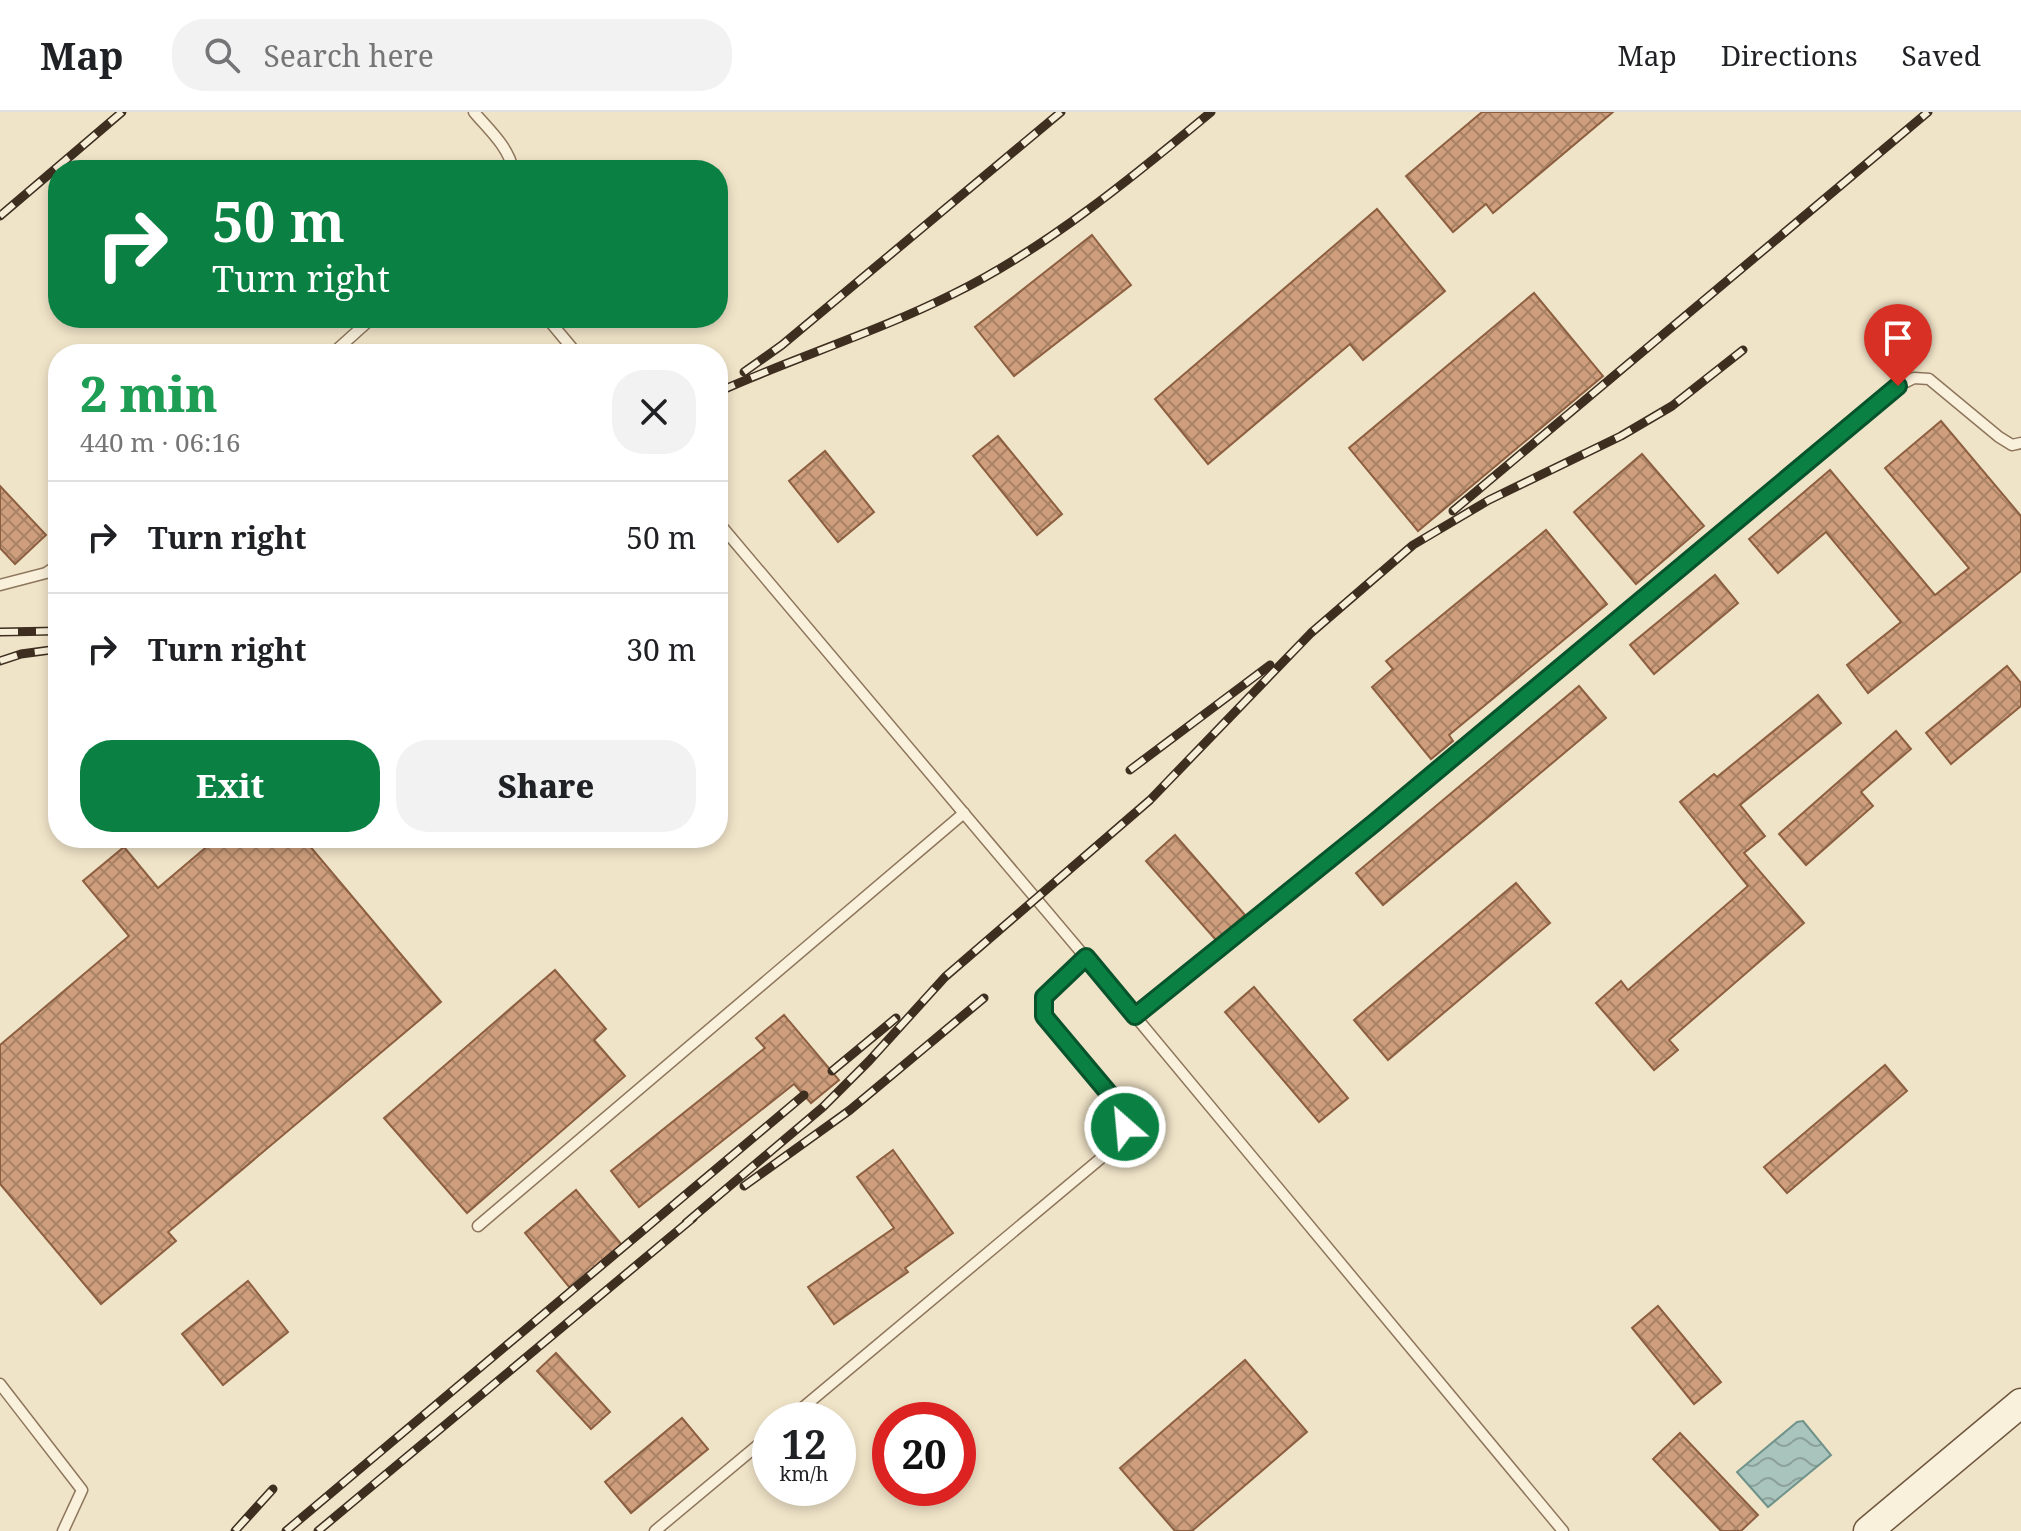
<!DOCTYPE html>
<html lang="en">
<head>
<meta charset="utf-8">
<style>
  :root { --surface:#fff; --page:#f2f2f2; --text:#202124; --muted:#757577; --line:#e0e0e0; --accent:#0b8043 }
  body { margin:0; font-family:"Noto Serif",serif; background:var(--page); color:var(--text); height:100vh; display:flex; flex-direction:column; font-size:30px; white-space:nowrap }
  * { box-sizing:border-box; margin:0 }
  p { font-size:26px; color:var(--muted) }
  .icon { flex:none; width:44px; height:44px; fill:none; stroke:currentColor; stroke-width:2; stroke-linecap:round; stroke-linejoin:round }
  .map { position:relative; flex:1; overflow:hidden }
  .side { position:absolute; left:48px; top:232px; width:680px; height:504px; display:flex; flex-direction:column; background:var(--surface); border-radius:32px; box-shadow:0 4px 12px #0003 }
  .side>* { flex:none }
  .top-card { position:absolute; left:48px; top:48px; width:680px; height:168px; border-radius:32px; box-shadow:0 4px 12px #0003; background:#0b8043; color:#fff; overflow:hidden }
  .speed { position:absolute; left:752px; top:1290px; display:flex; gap:16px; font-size:40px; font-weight:700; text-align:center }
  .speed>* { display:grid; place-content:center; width:104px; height:104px; border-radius:50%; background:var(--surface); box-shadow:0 4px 12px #0003; line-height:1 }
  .speed small { font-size:20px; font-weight:400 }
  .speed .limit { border:12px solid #d22; background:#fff; color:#111 }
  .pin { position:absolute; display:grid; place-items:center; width:68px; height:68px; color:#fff; margin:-82px -34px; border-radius:50% 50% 50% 0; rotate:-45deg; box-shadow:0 0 8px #0007 }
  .pin .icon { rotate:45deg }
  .me { position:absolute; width:88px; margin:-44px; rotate:333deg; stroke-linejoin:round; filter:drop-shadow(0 0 6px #0008) }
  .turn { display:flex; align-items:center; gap:28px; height:168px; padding:0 32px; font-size:36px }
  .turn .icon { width:104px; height:104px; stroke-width:2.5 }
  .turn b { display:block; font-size:56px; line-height:68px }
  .round { display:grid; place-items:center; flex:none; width:84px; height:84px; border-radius:32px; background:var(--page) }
  .head { display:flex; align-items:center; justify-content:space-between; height:136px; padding:0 32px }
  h1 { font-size:48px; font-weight:800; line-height:60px; color:#1e9e55 }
  .action { display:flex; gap:16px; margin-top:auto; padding:16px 32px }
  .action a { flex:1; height:92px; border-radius:32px; background:var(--accent); color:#fff; font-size:32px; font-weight:800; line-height:92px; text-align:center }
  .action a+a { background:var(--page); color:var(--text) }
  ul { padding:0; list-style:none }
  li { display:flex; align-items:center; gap:24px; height:112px; padding:0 32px; border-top:2px solid var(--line) }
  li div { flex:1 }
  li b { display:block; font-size:30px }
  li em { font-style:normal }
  header { display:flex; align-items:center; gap:48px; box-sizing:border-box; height:112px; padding:0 40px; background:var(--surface); border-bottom:2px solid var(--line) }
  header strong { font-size:38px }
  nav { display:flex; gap:44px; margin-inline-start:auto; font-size:28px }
  .search { width:560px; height:72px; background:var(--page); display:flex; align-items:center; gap:20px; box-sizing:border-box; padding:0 28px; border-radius:32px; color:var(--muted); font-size:30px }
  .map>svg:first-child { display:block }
  .water { fill:url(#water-waves); stroke:#6f938a; stroke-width:2 }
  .building { fill:url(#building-cross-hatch); stroke:#8d5f41; stroke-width:2 }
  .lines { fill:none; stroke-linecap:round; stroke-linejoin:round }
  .service-casing { stroke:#8d765c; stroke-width:13 }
  .secondary-casing { stroke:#6f573f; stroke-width:31 }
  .service { stroke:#faf1dc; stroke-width:10 }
  .secondary { stroke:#faf1dc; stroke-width:28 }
  .rail-casing { stroke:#3d2e20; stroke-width:9 }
  .rail { stroke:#f7eed8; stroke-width:6; stroke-dasharray:18; stroke-linecap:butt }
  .route-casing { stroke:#07532c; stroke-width:20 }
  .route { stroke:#0b8043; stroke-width:14 }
</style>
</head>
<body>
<header>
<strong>Map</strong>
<div class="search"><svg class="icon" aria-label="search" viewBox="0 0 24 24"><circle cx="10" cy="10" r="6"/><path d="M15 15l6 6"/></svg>Search here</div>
<nav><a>Map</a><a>Directions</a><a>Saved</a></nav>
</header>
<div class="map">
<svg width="2021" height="1419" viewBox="0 0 2021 1419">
  <defs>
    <pattern id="water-waves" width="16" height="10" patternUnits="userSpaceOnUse" patternTransform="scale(2)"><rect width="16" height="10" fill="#a9c4bc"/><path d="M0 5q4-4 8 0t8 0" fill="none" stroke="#8ba098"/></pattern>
    <pattern id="building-cross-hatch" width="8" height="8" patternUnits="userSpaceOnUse" patternTransform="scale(2)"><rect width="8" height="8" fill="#cf9f7d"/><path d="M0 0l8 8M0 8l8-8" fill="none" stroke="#a98266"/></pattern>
  </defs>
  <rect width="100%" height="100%" fill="#f0e4c8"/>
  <path class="water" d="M1803,1309L1831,1343L1768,1395L1737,1360L1797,1310Z"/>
  <g class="building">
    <path d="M1482,0H1613L1493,101L1486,92L1453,120L1406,64Z"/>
    <path d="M1377,97L1445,179L1363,248L1350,232L1208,352L1155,287Z"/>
    <path d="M1092,123L1131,173L1014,264L975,215Z"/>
    <path d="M1534,181L1603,264L1418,419L1349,336Z"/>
    <path d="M1941,309L2021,404V459L1868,581L1847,553L1901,510L1826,420L1778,461L1749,427L1830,358L1935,483L1969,456L1885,356Z"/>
    <path d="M998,324L1062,402L1037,423L973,344Z"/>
    <path d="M825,339L874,400L838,430L789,369Z"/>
    <path d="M1642,342L1704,414L1636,472L1574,400Z"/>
    <path d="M0,374L46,423L15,452L0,436Z"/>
    <path d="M1546,418L1607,492L1449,623L1453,629L1431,647L1372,575L1393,557L1386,549Z"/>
    <path d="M1715,463L1738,491L1654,562L1630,533Z"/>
    <path d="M2007,554L2021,571V594L1951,652L1926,621Z"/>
    <path d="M1579,574L1606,606L1383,793L1356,761Z"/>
    <path d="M1818,583L1841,611L1740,693L1765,724L1744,741L1804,811L1669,928L1678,938L1654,958L1596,891L1621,869L1628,878L1748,774L1680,690L1714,662L1717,665Z"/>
    <path d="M1896,619L1911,637L1861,680L1873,694L1806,753L1779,722Z"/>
    <path d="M1175,723L1245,803L1216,828L1146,749Z"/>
    <path d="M217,726H303L441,890L168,1120L176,1129L101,1192L0,1072V933L129,824L83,769L124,735L158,776Z"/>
    <path d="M1516,771L1550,811L1388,948L1354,908Z"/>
    <path d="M555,858L606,917L594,928L625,964L467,1101L384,1006Z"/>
    <path d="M1254,875L1348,986L1319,1010L1225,900Z"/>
    <path d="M784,903L839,968L811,991L794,972L639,1095L611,1059L765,936L756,926Z"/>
    <path d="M1885,953L1907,979L1787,1081L1764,1055Z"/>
    <path d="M893,1038L953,1121L905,1156L908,1160L834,1212L808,1175L894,1116L857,1065Z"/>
    <path d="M576,1078L622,1133L570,1176L525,1121Z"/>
    <path d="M248,1169L288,1220L223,1273L182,1222Z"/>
    <path d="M1658,1194L1721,1270L1694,1292L1632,1216Z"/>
    <path d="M556,1241L610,1300L591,1317L537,1259Z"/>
    <path d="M1245,1248L1307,1320L1192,1419H1175L1120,1356Z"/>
    <path d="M682,1306L708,1337L631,1401L605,1370Z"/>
    <path d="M1680,1321L1758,1403L1741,1419H1721L1653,1347Z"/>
  </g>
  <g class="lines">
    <g class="service-casing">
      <g id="service">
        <path d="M474,0C488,17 509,35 513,58"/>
        <path d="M547,206L577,242"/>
        <path d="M332,242L372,206"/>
        <path d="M718,410L1135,904L1563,1419"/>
        <path d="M0,473L46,461L58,453"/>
        <path d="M1135,904L1373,712L1898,274L1914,266L1929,267L1999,325L2012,333L2021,331"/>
        <path d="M478,1114L964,701"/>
        <path d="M0,1272L82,1378L63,1419"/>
        <path d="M788,1308L1118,1032L1125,1015L1122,997L1044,904V885L1086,845"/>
        <path d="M655,1419L770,1323"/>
      </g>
    </g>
    <g class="secondary-casing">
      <path id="secondary" d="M1868,1419L2021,1291"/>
    </g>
    <use href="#service" class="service"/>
    <use href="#secondary" class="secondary"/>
    <g class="rail-casing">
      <g id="rail">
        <path d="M0,104L122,0"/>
        <path d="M744,260L782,233L1061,0"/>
        <path d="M718,280C796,245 877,220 953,182C1045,137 1133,65 1211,0"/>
        <path d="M1453,399L1928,0"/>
        <path d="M0,520L58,519"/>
        <path d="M0,549L21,542L58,537"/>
        <path d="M1130,658L1270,553"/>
        <path d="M832,959L896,906"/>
        <path d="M744,1074L850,998L984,886"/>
        <path d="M686,1111L823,995L869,949L945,865L1150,688L1311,521L1413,433L1489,388L1621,324L1672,294L1743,238"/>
        <path d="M235,1419L273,1377"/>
        <path d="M286,1419L804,983"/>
        <path d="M318,1419L693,1106"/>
      </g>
    </g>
    <use href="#rail" class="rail"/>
  </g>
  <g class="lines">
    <g class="route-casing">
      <path id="route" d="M1125,1015L1122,997L1044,904V885L1086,845L1135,904L1373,712L1898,274"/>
    </g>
    <use href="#route" class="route"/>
  </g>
</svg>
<div class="speed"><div>12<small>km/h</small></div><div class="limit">20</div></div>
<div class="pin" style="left:1898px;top:274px;background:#d93025"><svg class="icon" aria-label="arrive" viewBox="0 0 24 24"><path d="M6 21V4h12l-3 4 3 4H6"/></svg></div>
<svg class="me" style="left:1125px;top:1015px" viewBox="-20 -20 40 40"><circle r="17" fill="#0b8043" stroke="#fff" stroke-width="3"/><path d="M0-11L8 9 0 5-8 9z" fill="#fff"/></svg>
<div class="top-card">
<div class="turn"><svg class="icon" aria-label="right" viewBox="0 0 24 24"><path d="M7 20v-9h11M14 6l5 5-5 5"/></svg><div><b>50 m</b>Turn right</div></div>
</div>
<section class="side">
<div class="head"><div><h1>2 min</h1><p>440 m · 06:16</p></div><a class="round"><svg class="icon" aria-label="close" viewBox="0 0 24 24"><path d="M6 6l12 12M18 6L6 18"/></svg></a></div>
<ul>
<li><svg class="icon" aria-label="right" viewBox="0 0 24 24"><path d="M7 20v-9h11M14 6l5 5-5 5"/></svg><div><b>Turn right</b></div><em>50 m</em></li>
<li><svg class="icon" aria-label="right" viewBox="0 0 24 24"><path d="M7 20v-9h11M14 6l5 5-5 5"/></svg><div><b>Turn right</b></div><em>30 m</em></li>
</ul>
<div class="action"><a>Exit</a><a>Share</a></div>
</section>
</div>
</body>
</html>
